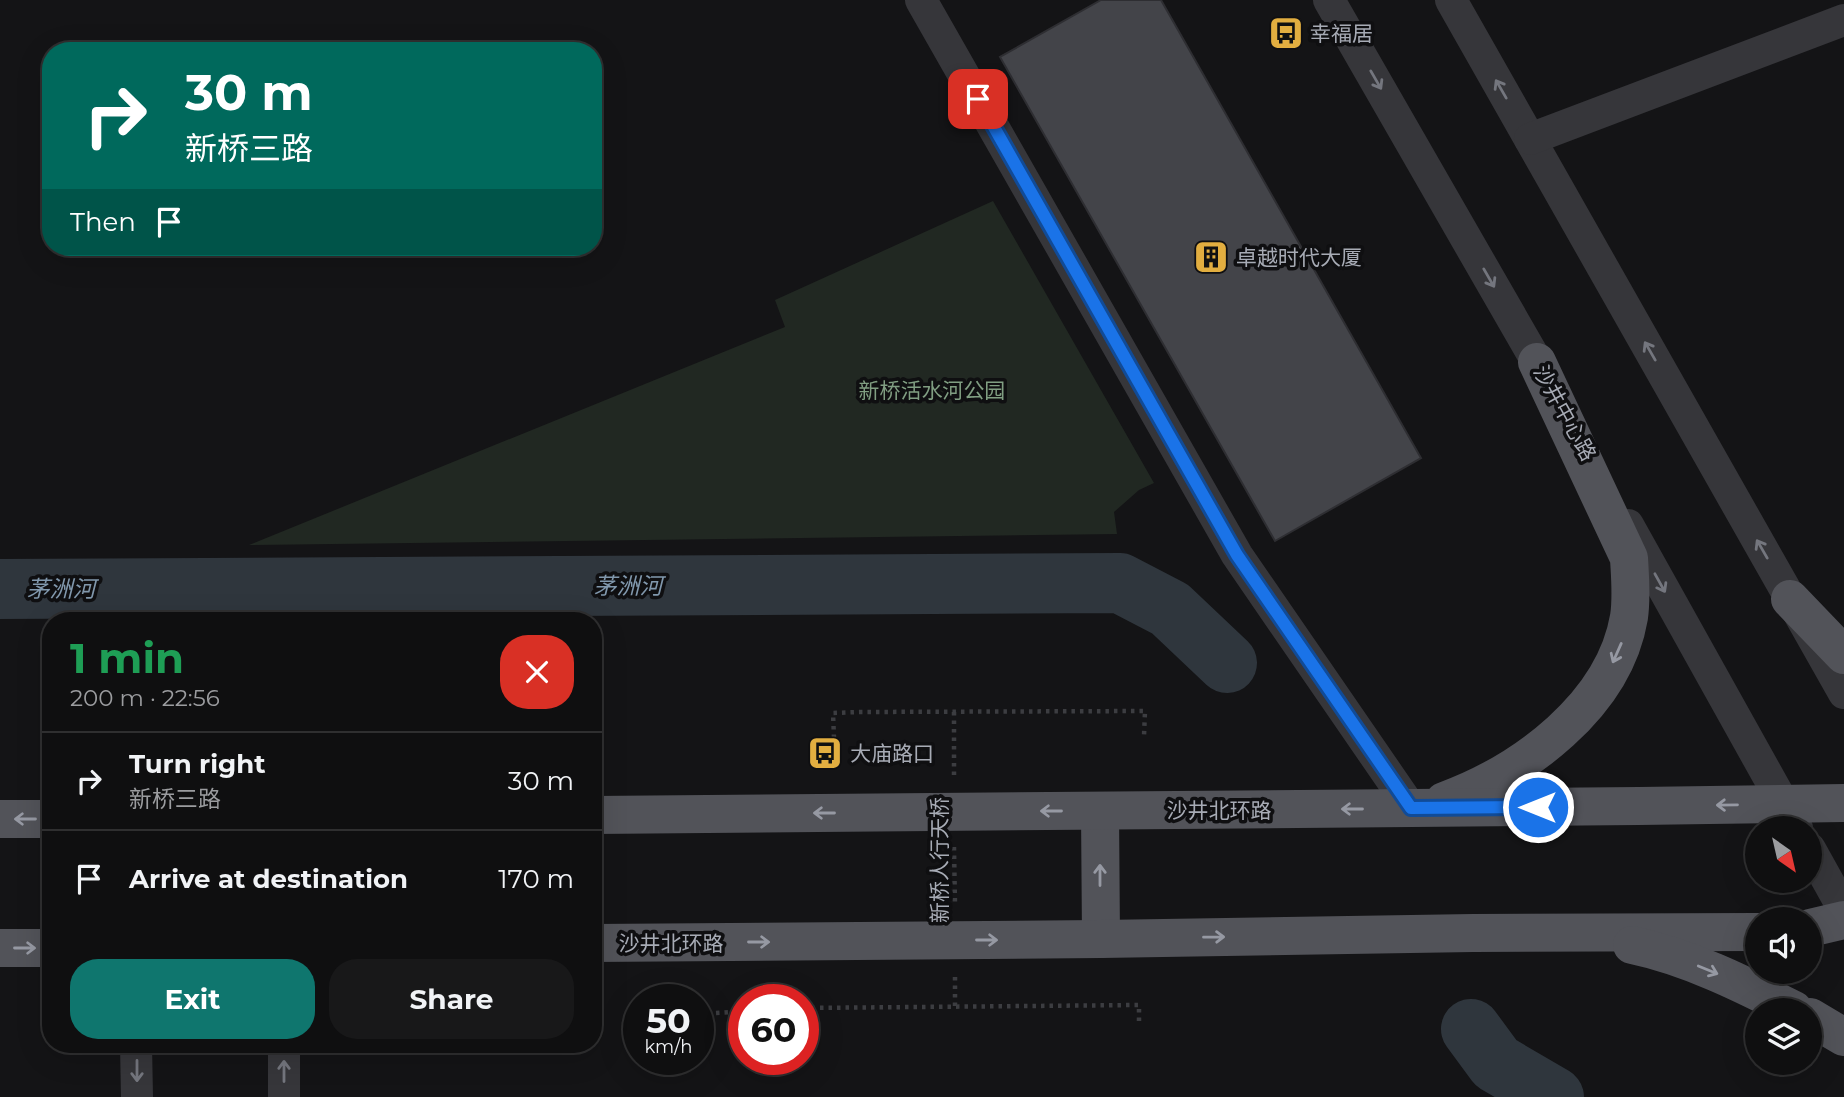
<!DOCTYPE html>
<html lang="en">
<head>
<meta charset="utf-8">
<style>
  :root { --surface:#0f0f10; --page:#181819; --text:#f1f3f6; --muted:#9b9c9f; --line:#2f2f30; --accent:#0f766e }
  body { margin:0; font-family:Montserrat,"Noto Sans SC",sans-serif; background:var(--page); color:var(--text); height:100vh; display:flex; flex-direction:column; font-size:26px; white-space:nowrap }
  * { box-sizing:border-box; margin:0 }
  p { font-size:23px; color:var(--muted) }
  .icon { flex:none; width:38px; height:38px; fill:none; stroke:currentColor; stroke-width:2; stroke-linecap:round; stroke-linejoin:round }
  .map { position:relative; flex:1; overflow:hidden }
  .details { position:absolute; left:42px; top:612px; width:560px; height:441px; display:flex; flex-direction:column; background:var(--surface); border-radius:28px; box-shadow:0 7px 28px #0002,0 0 0 2px var(--line) }
  .details>* { flex:none }
  .guide { position:absolute; left:42px; top:42px; width:560px; height:214px; border-radius:28px; box-shadow:0 7px 28px #0002,0 0 0 2px var(--line); background:#00695c; color:#fff; overflow:hidden }
  .needle { width:46px; rotate:146deg }
  .buttons { position:absolute; left:1745px; top:816px; display:grid; gap:14px }
  .buttons a { display:grid; place-items:center; width:77px; height:77px; border-radius:50%; background:var(--surface); box-shadow:0 7px 28px #0002,0 0 0 2px var(--line); font-size:35px }
  .speed { position:absolute; left:623px; top:984px; display:flex; gap:14px; font-size:35px; font-weight:700; text-align:center }
  .speed>* { display:grid; place-content:center; width:91px; height:91px; border-radius:50%; background:var(--surface); box-shadow:0 7px 28px #0002,0 0 0 2px var(--line); line-height:1 }
  .speed small { font-size:18px; font-weight:400 }
  .speed .limit { border:10px solid #d22; background:#fff; color:#111 }
  .pin { position:absolute; display:grid; place-items:center; width:60px; height:60px; color:#fff; margin:-30px; border-radius:14px; box-shadow:0 4px 10px #0006 }
  .me { position:absolute; width:77px; margin:-38px; rotate:270deg; stroke-linejoin:round; filter:drop-shadow(0 0 5px #0008) }
  .turn { display:flex; align-items:center; gap:24px; height:147px; padding:0 28px; font-size:32px }
  .turn .icon { width:91px; height:91px; stroke-width:2.5 }
  .turn b { display:block; font-size:49px; line-height:60px }
  .then { display:flex; align-items:center; height:66px; padding:0 28px; background:#0003; gap:14px; font-size:26px }
  .round { display:grid; place-items:center; flex:none; width:74px; height:74px; border-radius:28px; background:var(--page) }
  .summary { display:flex; align-items:center; justify-content:space-between; height:119px; padding:0 28px }
  h1 { font-size:42px; font-weight:700; line-height:52px; color:#1e9e55 }
  .cta { display:flex; gap:14px; margin-top:auto; padding:14px 28px }
  .cta a { flex:1; height:80px; border-radius:28px; background:var(--accent); color:#fff; font-size:28px; font-weight:700; line-height:80px; text-align:center }
  .cta a+a { background:var(--page); color:var(--text) }
  ul { padding:0; list-style:none }
  li { display:flex; align-items:center; gap:21px; height:98px; padding:0 28px; border-top:2px solid var(--line) }
  li div { flex:1 }
  li b { display:block; font-size:26px }
  li em { font-style:normal }
  .map>svg:first-child { display:block }
  .green { fill:#212822 }
  .lines { fill:none; stroke-linecap:round; stroke-linejoin:round }
  .river { stroke:#2f363d; stroke-width:60 }
  .building { fill:#434449; stroke:#2e2e32; stroke-width:2 }
  .path { stroke:#3c3d41; stroke-width:4.5; stroke-dasharray:3.5 5; stroke-linecap:butt }
  .minor { stroke:#36363a; stroke-width:32 }
  .major { stroke:#525359; stroke-width:38 }
  .oneway { stroke:#74767e }
  .oneway2 { stroke:#9699a3 }
  .route-casing { stroke:#114b97; stroke-width:18 }
  .route { stroke:#1a73e8; stroke-width:12 }
  .labels { text-anchor:middle; dominant-baseline:central; stroke-width:7; stroke-linejoin:round; paint-order:stroke }
  .poi-label { font-size:21px; fill:#a7abb5; stroke:#0f0f11; text-anchor:start }
  .park-label { font-size:21px; fill:#809e82; stroke:#0f0f11 }
  .street-label { font-size:21px; fill:#a7abb5; stroke:#0f0f11 }
  .water-label { font-size:23px; font-style:italic; fill:#8198ad; stroke:#0f0f11 }
</style>
</head>
<body>
<div class="map">
<svg width="1844" height="1097" viewBox="0 0 1844 1097">
  <rect width="100%" height="100%" fill="#141416"/>
  <path class="green" d="M993,201L1154,483L1139,490L1114,512L1117,534L249,545L785,327L775,300Z"/>
  <g class="lines">
    <g class="river">
      <path d="M0,589L1120,583L1170,609L1227,663"/>
      <path d="M1471,1029L1496,1063L1554,1097"/>
    </g>
  </g>
  <path class="building" d="M1101,0H1161L1421,458L1275,541L1000,57Z"/>
  <g class="lines">
    <g class="path">
      <path d="M954,712V775"/>
      <path d="M834,738L833,713L860,712L1145,711L1144,736"/>
      <path d="M954,847L955,905"/>
      <path d="M955,977V1007"/>
      <path d="M803,1008L1139,1005V1023"/>
      <path d="M716,1013L744,1011"/>
    </g>
    <g class="minor">
      <path d="M921,0L1237,555L1411,808"/>
      <path d="M1329,0L1548,381"/>
      <path d="M1451,0L1844,693"/>
      <path d="M1530,139L1844,20"/>
      <path d="M1628,525L1797,828"/>
      <path d="M1810,849L1844,910"/>
      <path d="M136,1045L137,1097"/>
      <path d="M284,1045V1097"/>
    </g>
    <g class="major">
      <path d="M1790,599L1844,655"/>
      <path d="M1444,801C1523,772 1614,706 1629,617C1632,597 1630,577 1629,558L1537,362"/>
      <path d="M1100,811L1101,939"/>
      <path d="M593,815L1639,806L1844,803"/>
      <path d="M0,819H51"/>
      <path d="M1810,928L1844,920"/>
      <path d="M593,943L1101,939L1473,933L1757,932"/>
      <path d="M1632,945C1689,957 1743,984 1794,1010"/>
      <path d="M0,948H51"/>
      <path d="M1810,1017L1844,1037"/>
    </g>
  </g>
  <defs><path id="oneway-shaft" d="M-6 0H5M1.5-3L5.5 0L1.5 3" fill="none" stroke-width="1.6" stroke-linecap="round" stroke-linejoin="round" transform="scale(1.75)"/></defs>
  <g class="oneway">
    <use href="#oneway-shaft" transform="translate(1376 80) rotate(60)"/>
    <use href="#oneway-shaft" transform="translate(1501 89) rotate(-120)"/>
    <use href="#oneway-shaft" transform="translate(1489 278) rotate(60)"/>
    <use href="#oneway-shaft" transform="translate(1650 351) rotate(-120)"/>
    <use href="#oneway-shaft" transform="translate(1762 549) rotate(-120)"/>
    <use href="#oneway-shaft" transform="translate(1660 583) rotate(61)"/>
    <use href="#oneway-shaft" transform="translate(137 1071) rotate(90)"/>
    <use href="#oneway-shaft" transform="translate(284 1071) rotate(-90)"/>
  </g>
  <g class="oneway2">
    <use href="#oneway-shaft" transform="translate(1617 653) rotate(114)"/>
    <use href="#oneway-shaft" transform="translate(1727 805) rotate(179)"/>
    <use href="#oneway-shaft" transform="translate(1352 809) rotate(180)"/>
    <use href="#oneway-shaft" transform="translate(1051 811) rotate(180)"/>
    <use href="#oneway-shaft" transform="translate(824 813) rotate(180)"/>
    <use href="#oneway-shaft" transform="translate(25 819) rotate(180)"/>
    <use href="#oneway-shaft" transform="translate(1100 875) rotate(-90)"/>
    <use href="#oneway-shaft" transform="translate(1214 937) rotate(-1)"/>
    <use href="#oneway-shaft" transform="translate(987 940)"/>
    <use href="#oneway-shaft" transform="translate(759 942)"/>
    <use href="#oneway-shaft" transform="translate(25 948)"/>
    <use href="#oneway-shaft" transform="translate(1708 970) rotate(22)"/>
  </g>
  <g class="lines">
    <g class="route-casing">
      <path id="route" d="M978,99L1237,555L1411,808L1538,807"/>
    </g>
    <use href="#route" class="route"/>
  </g>
  <defs>
    <g id="bus-square" transform="scale(1.75)"><rect x="-9" y="-9" width="18" height="18" rx="4" fill="#e2ae40" stroke="#0f0f11"/><path d="M-5-6H5V4H4V6H2V4H-2V6H-4V4H-5ZM-3.5-4V0h7V-4ZM-3.5 1.2v1.5H-2V1.2ZM2 1.2v1.5H3.5V1.2Z" fill="#111"/></g>
    <g id="building-square" transform="scale(1.75)"><rect x="-9" y="-9" width="18" height="18" rx="4" fill="#e2ae40" stroke="#0f0f11"/><path d="M-4-6H4V6H1V3H-1V6H-4ZM-2.5-4.3h1.7v1.8h-1.7ZM.8-4.3h1.7v1.8H.8ZM-2.5-1h1.7V.8h-1.7ZM.8-1h1.7V.8H.8Z" fill="#111"/></g>
  </defs>
  <g fill-rule="evenodd">
    <use href="#bus-square" x="1286" y="33"/>
    <use href="#building-square" x="1211" y="257"/>
    <use href="#bus-square" x="825" y="753"/>
  </g>
  <g class="labels">
    <g class="poi-label">
      <text x="1310" y="33">幸福居</text>
      <text x="1236" y="257">卓越时代大厦</text>
      <text x="850" y="753">大庙路口</text>
    </g>
    <g class="park-label">
      <text x="932" y="390">新桥活水河公园</text>
    </g>
    <g class="street-label">
      <text transform="translate(1565 413) rotate(61)">沙井中心路</text>
      <text x="1219" y="810">沙井北环路</text>
      <text transform="translate(939 860) rotate(-90)">新桥人行天桥</text>
      <text x="671" y="943">沙井北环路</text>
    </g>
    <g class="water-label">
      <text x="628" y="586">茅洲河</text>
      <text x="61" y="589">茅洲河</text>
    </g>
  </g>
</svg>
<div class="buttons">
<a><svg class="needle" viewBox="-14 -14 28 28"><path d="M0-13l5 13h-10z" fill="#e53935"/><path d="M0 13l5-13h-10z" fill="#9b9c9f"/></svg></a>
<a><svg class="icon" aria-label="sound" viewBox="0 0 24 24"><path d="M4 9h4l5-4v14l-5-4H4zM17 9q2 3 0 6"/></svg></a>
<a><svg class="icon" aria-label="layers" viewBox="0 0 24 24"><path d="M12 4l9 5-9 5-9-5zM3 14l9 5 9-5"/></svg></a>
</div>
<div class="speed"><div>50<small>km/h</small></div><div class="limit">60</div></div>
<div class="pin" style="left:978px;top:99px;background:#d93025"><svg class="icon" aria-label="arrive" viewBox="0 0 24 24"><path d="M6 21V4h12l-3 4 3 4H6"/></svg></div>
<svg class="me" style="left:1538px;top:807px" viewBox="-20 -20 40 40"><circle r="17" fill="#1a73e8" stroke="#fff" stroke-width="3"/><path d="M0-11L8 9 0 5-8 9z" fill="#fff"/></svg>
<div class="guide">
<div class="turn"><svg class="icon" aria-label="right" viewBox="0 0 24 24"><path d="M7 20v-9h11M14 6l5 5-5 5"/></svg><div><b>30 m</b>新桥三路</div></div>
<div class="then">Then<svg class="icon" aria-label="arrive" viewBox="0 0 24 24"><path d="M6 21V4h12l-3 4 3 4H6"/></svg></div>
</div>
<section class="details">
<div class="summary"><div><h1>1 min</h1><p>200 m · 22:56</p></div><a class="round" style="background:#d93025;color:#fff"><svg class="icon" aria-label="close" viewBox="0 0 24 24"><path d="M6 6l12 12M18 6L6 18"/></svg></a></div>
<ul>
<li><svg class="icon" aria-label="right" viewBox="0 0 24 24"><path d="M7 20v-9h11M14 6l5 5-5 5"/></svg><div><b>Turn right</b><p>新桥三路</p></div><em>30 m</em></li>
<li><svg class="icon" aria-label="arrive" viewBox="0 0 24 24"><path d="M6 21V4h12l-3 4 3 4H6"/></svg><div><b>Arrive at destination</b></div><em>170 m</em></li>
</ul>
<div class="cta"><a>Exit</a><a>Share</a></div>
</section>
</div>
</body>
</html>
